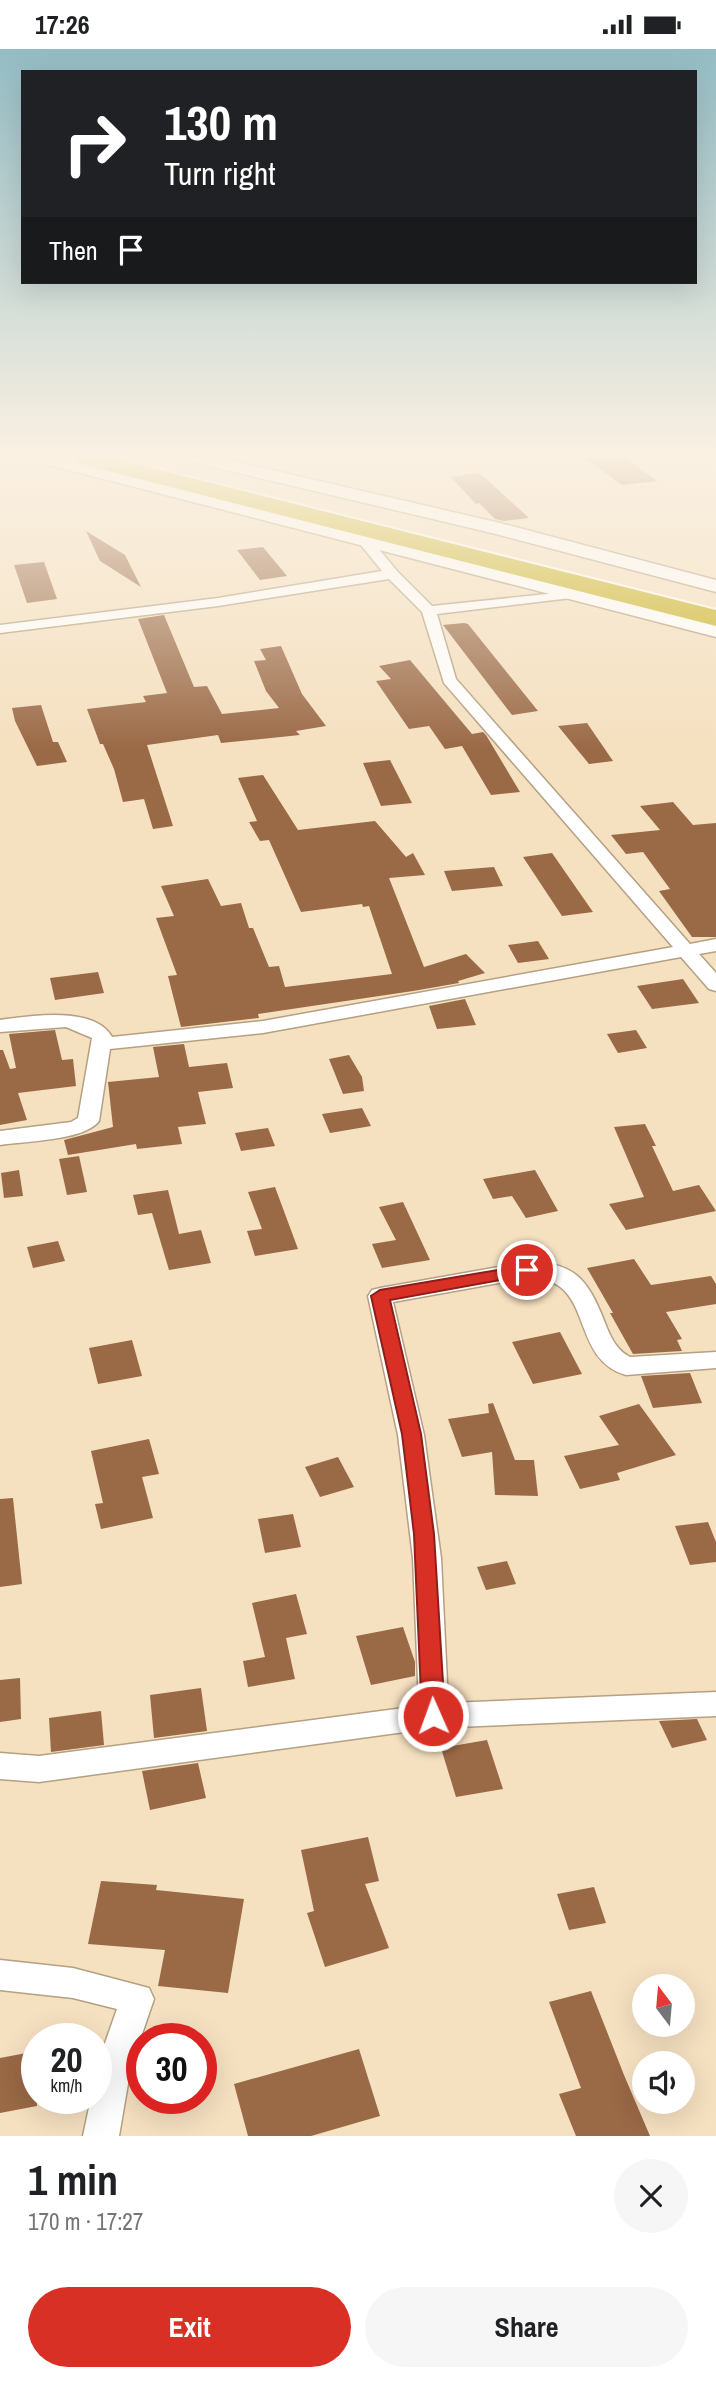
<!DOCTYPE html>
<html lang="en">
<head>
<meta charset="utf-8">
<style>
  :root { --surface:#fff; --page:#f6f6f6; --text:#202124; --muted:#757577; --accent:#d93025 }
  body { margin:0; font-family:"Archivo Narrow",sans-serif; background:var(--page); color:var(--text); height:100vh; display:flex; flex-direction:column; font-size:26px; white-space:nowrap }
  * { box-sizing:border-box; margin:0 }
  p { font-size:23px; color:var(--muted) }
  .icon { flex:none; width:38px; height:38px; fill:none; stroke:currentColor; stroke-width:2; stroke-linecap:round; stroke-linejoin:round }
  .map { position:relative; height:2087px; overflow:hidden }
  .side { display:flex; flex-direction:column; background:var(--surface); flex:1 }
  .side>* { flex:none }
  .hud { position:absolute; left:21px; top:21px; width:676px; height:214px; border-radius:0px; box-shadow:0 7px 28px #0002; background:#202124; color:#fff; overflow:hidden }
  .needle { width:46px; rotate:344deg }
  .tools { position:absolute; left:632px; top:1925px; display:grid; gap:14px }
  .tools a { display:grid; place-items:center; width:63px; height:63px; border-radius:50%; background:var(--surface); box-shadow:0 7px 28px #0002; font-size:35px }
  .speed { position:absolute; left:21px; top:1974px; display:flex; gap:14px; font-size:35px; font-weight:700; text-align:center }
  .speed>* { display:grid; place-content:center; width:91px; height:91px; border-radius:50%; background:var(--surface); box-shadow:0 7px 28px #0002; line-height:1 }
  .speed small { font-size:18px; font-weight:400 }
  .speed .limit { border:10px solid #d22; background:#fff; color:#111 }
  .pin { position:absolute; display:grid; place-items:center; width:60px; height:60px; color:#fff; margin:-30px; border:4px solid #fff; border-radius:50%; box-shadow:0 2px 7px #0007 }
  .me { position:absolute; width:77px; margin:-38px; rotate:358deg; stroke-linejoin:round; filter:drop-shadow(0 0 5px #0008) }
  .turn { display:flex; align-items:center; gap:24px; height:147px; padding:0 28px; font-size:32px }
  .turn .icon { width:91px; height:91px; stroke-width:2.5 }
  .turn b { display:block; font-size:49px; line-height:60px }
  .then { display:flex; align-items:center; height:66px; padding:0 28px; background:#0003; gap:14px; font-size:26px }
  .round { display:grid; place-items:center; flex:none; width:74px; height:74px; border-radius:37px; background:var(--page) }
  .head { display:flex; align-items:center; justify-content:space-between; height:119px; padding:0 28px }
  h1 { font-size:42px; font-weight:800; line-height:52px }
  .button { display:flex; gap:14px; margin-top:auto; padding:14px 28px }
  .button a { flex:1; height:80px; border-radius:42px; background:var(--accent); color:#fff; font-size:28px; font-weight:800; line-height:80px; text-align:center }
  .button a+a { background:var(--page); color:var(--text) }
  .status { display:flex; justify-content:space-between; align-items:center; height:49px; padding:0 35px; background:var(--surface); direction:ltr }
  .status svg { height:19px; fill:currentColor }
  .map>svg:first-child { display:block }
  .building { fill:#9a6946 }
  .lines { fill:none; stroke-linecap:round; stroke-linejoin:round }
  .street-casing { stroke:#b4a082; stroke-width:3 }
  .secondary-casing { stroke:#b4a082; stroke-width:3 }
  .highway-casing { stroke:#fff; stroke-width:4 }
  .street { fill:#fff; fill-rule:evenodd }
  .secondary { fill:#fff; fill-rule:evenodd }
  .highway { fill:#c8b21f; fill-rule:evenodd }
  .route { fill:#d93025; stroke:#8d1f18; stroke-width:2 }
</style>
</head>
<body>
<div class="status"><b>17:26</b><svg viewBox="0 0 49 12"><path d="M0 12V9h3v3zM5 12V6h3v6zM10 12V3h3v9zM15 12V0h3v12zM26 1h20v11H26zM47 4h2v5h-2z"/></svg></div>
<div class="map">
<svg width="716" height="2087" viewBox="0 0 716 2087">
  <rect width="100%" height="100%" fill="#f5e0c0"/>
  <g class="building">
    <path d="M585,409H626L657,432L622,436Z"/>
    <path d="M476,424L483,427L529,469L504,472L495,470L479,454L476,455L451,428Z"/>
    <path d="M86,482L125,506L141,538L100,512Z"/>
    <path d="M263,498L287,527L260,531L237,501Z"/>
    <path d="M44,513L57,550L27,554L14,516Z"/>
    <path d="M164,566L194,638L207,637L222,665L279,659L266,642L254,612L266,611L260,600L281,597L302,645L326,677L296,682L300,686L221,694L218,686L147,696L173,777L153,780L144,750L123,753L114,720L103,695H100L87,660L146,653L143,647L167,644L138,570Z"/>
    <path d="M464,574L468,575L538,662L512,666L443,576Z"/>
    <path d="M410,611L472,685L483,683L486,686L520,743L491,746L462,697L445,700L429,677L409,680L376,632L391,630L379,617Z"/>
    <path d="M41,656L53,693H58L67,713L37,717L15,672L12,659Z"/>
    <path d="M587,674L613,712L589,715L558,677Z"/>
    <path d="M390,711L412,754L381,757L363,714Z"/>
    <path d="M263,726L298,781L375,772L406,808L413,804L425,826L389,829L424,918L466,905L485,924L458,932L459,934L413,942L258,965L259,969L181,978L168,927L177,926L156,869L174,867L161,837L208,830L221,857L241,854L249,879H253L269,918L279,917L285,938L392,925L369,857L363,858L362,855L301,863L269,791L260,792L249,773L257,772L238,729Z"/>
    <path d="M673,753L693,776L716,774V888H692L659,842L670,840L643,803L626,805L611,786L660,781L640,757Z"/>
    <path d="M552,804L593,863L562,867L523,808Z"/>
    <path d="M494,818L503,837L452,842L444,822Z"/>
    <path d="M538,892L549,910L518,914L508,896Z"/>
    <path d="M98,923L104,944L55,951L50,929Z"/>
    <path d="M683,930L699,954L652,960L637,937Z"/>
    <path d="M465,950L476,976L437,980L429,957Z"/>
    <path d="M55,981L62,1011L73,1010L76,1037L18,1044L27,1071L0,1076V1001H3L10,1020L16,1019L9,985Z"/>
    <path d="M636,981L647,999L618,1004L607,985Z"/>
    <path d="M184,995L189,1018L227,1014L233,1039L198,1043L206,1075L178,1078L182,1095L137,1100L136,1095L68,1106L64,1091L113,1078L108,1033L159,1028L153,998Z"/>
    <path d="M349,1006L362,1028L364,1042L343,1045L329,1010Z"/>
    <path d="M362,1059L371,1077L330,1084L322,1065Z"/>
    <path d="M645,1075L656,1097H652L673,1142L699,1136L716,1162L626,1181L609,1155L644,1148L614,1078Z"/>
    <path d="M268,1079L275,1097L241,1102L235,1084Z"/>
    <path d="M79,1107L87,1143L67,1146L59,1110Z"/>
    <path d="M19,1121L23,1147L4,1149L1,1124Z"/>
    <path d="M535,1121L558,1162L526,1169L512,1147L493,1150L483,1130Z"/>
    <path d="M275,1138L298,1200L255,1207L247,1182L262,1180L248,1143Z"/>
    <path d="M168,1141L179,1185L201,1181L211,1214L169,1221L152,1164L138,1166L133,1146Z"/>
    <path d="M403,1153L430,1211L382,1219L372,1195L396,1191L379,1158Z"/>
    <path d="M58,1192L65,1212L33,1219L27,1198Z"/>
    <path d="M634,1210L651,1236L711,1227L716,1235V1255L666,1263L682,1290L677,1291L682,1302L633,1305L610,1264H613L587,1219Z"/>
    <path d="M560,1283L582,1325L533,1335L512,1293Z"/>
    <path d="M132,1291L142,1327L98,1335L89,1299Z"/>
    <path d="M690,1324L702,1354L653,1359L641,1327Z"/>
    <path d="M493,1354L515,1411H534L538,1447L495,1446L492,1403L462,1408L448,1370L489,1364L488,1355Z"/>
    <path d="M639,1355L676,1406L617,1424L620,1431L580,1440L564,1407L619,1396L599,1367Z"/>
    <path d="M149,1390L159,1425L142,1428L153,1469L101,1480L95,1455L103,1454L91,1402Z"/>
    <path d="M338,1408L354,1438L320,1448L305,1418Z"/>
    <path d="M13,1449L22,1535L0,1538V1450Z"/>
    <path d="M293,1465L301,1498L265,1504L258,1470Z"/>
    <path d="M708,1473L716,1493V1513L690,1516L675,1477Z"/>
    <path d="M507,1512L516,1535L486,1541L477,1518Z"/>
    <path d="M296,1545L307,1585L286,1589L295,1630L248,1638L243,1612L265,1608L252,1554Z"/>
    <path d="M403,1578L415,1613V1627L371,1636L356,1587Z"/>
    <path d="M20,1629L21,1670L0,1673V1631Z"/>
    <path d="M201,1639L207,1682L154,1689L150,1646Z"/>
    <path d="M101,1662L104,1696L51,1703L49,1669Z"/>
    <path d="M697,1670L707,1691L672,1699L659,1672Z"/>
    <path d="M487,1691L503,1740L456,1748L441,1699Z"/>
    <path d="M198,1714L206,1749L150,1761L142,1722Z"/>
    <path d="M368,1788L379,1832L365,1835L389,1899L325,1918L307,1864L314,1862L301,1801Z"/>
    <path d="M101,1832L157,1836L156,1841L244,1850L228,1944L158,1937L165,1901L88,1895Z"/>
    <path d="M594,1838L606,1874L569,1881L557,1845Z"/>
    <path d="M591,1942L624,2026L650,2087H576L559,2045L581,2039L549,1953Z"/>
    <path d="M359,2000L380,2067L311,2087H248L234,2035Z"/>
    <path d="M37,2002V2057L0,2064V2009Z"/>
  </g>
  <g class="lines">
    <g class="street-casing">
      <g id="street">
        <path d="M363,486L368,487L397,522L432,557L576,542L578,545L571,549L437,565L456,630L690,895L716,890V902L699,905L716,924V942L709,940L681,908L263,984L110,1000L99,1072C84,1092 24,1092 0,1096V1082L71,1073L78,1069L92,989L66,978L0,983V971C29,967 94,956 112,988L263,972L673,898L444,634L422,563L389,530L218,557L0,584V576L218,549L382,522L356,490Z"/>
        <path d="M527,1213C578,1212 590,1235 607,1279C612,1291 618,1302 630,1308L716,1303V1319L626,1326C567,1309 597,1227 527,1229L393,1253L424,1386L441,1509L448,1654L716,1643V1667L434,1679L39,1733L0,1730V1704L39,1707L419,1657L413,1509L398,1386L368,1247L372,1241L380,1239Z"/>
        <path d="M0,1911L73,1919L149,1939L154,1950L131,2017L119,2087H83L91,2049H96L97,2017L117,1960L73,1949L0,1941Z"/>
      </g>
    </g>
    <g class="secondary-casing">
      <g id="secondary">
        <path d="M35,409H65L716,576V588L38,413Z"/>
        <path d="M189,409H221L500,474L716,531V543L496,485L192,413Z"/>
      </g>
    </g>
    <g class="highway-casing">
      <path id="highway" d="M73,409H112L716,561V577L76,414Z"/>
    </g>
    <use href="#street" class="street"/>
    <use href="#secondary" class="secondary"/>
    <use href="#highway" class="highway"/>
  </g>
  <linearGradient id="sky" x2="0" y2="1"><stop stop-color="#94bcc4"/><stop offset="0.58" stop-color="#faf1e3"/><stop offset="1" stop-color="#faf1e3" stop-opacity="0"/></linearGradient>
  <rect width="716" height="701" fill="url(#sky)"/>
  <path class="route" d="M527,1216L534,1217L536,1221L534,1225L390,1251L421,1385L434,1485L445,1667L441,1674L433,1676L426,1674L422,1667L414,1485L402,1385L371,1247L380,1241Z"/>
</svg>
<div class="tools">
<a><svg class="needle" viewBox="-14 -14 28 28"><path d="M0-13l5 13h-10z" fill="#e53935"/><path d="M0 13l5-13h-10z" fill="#757577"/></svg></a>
<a><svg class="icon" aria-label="sound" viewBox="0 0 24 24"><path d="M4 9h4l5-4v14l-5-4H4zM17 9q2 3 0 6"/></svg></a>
</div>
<div class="speed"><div>20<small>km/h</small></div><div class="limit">30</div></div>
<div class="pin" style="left:527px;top:1221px;background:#d93025"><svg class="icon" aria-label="arrive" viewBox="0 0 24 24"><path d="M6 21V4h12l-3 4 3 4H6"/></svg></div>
<svg class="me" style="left:433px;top:1667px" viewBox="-20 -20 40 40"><circle r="17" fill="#d93025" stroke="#fff" stroke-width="3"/><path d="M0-11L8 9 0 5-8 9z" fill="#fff"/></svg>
<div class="hud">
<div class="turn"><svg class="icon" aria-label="right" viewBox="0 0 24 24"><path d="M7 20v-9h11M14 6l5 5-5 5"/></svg><div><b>130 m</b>Turn right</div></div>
<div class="then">Then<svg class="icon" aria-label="arrive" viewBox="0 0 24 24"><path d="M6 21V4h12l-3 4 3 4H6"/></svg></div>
</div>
</div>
<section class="side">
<div class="head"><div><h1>1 min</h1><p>170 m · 17:27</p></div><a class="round"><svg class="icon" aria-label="close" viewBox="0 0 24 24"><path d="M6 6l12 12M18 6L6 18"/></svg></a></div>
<div class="button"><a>Exit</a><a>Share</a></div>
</section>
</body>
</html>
